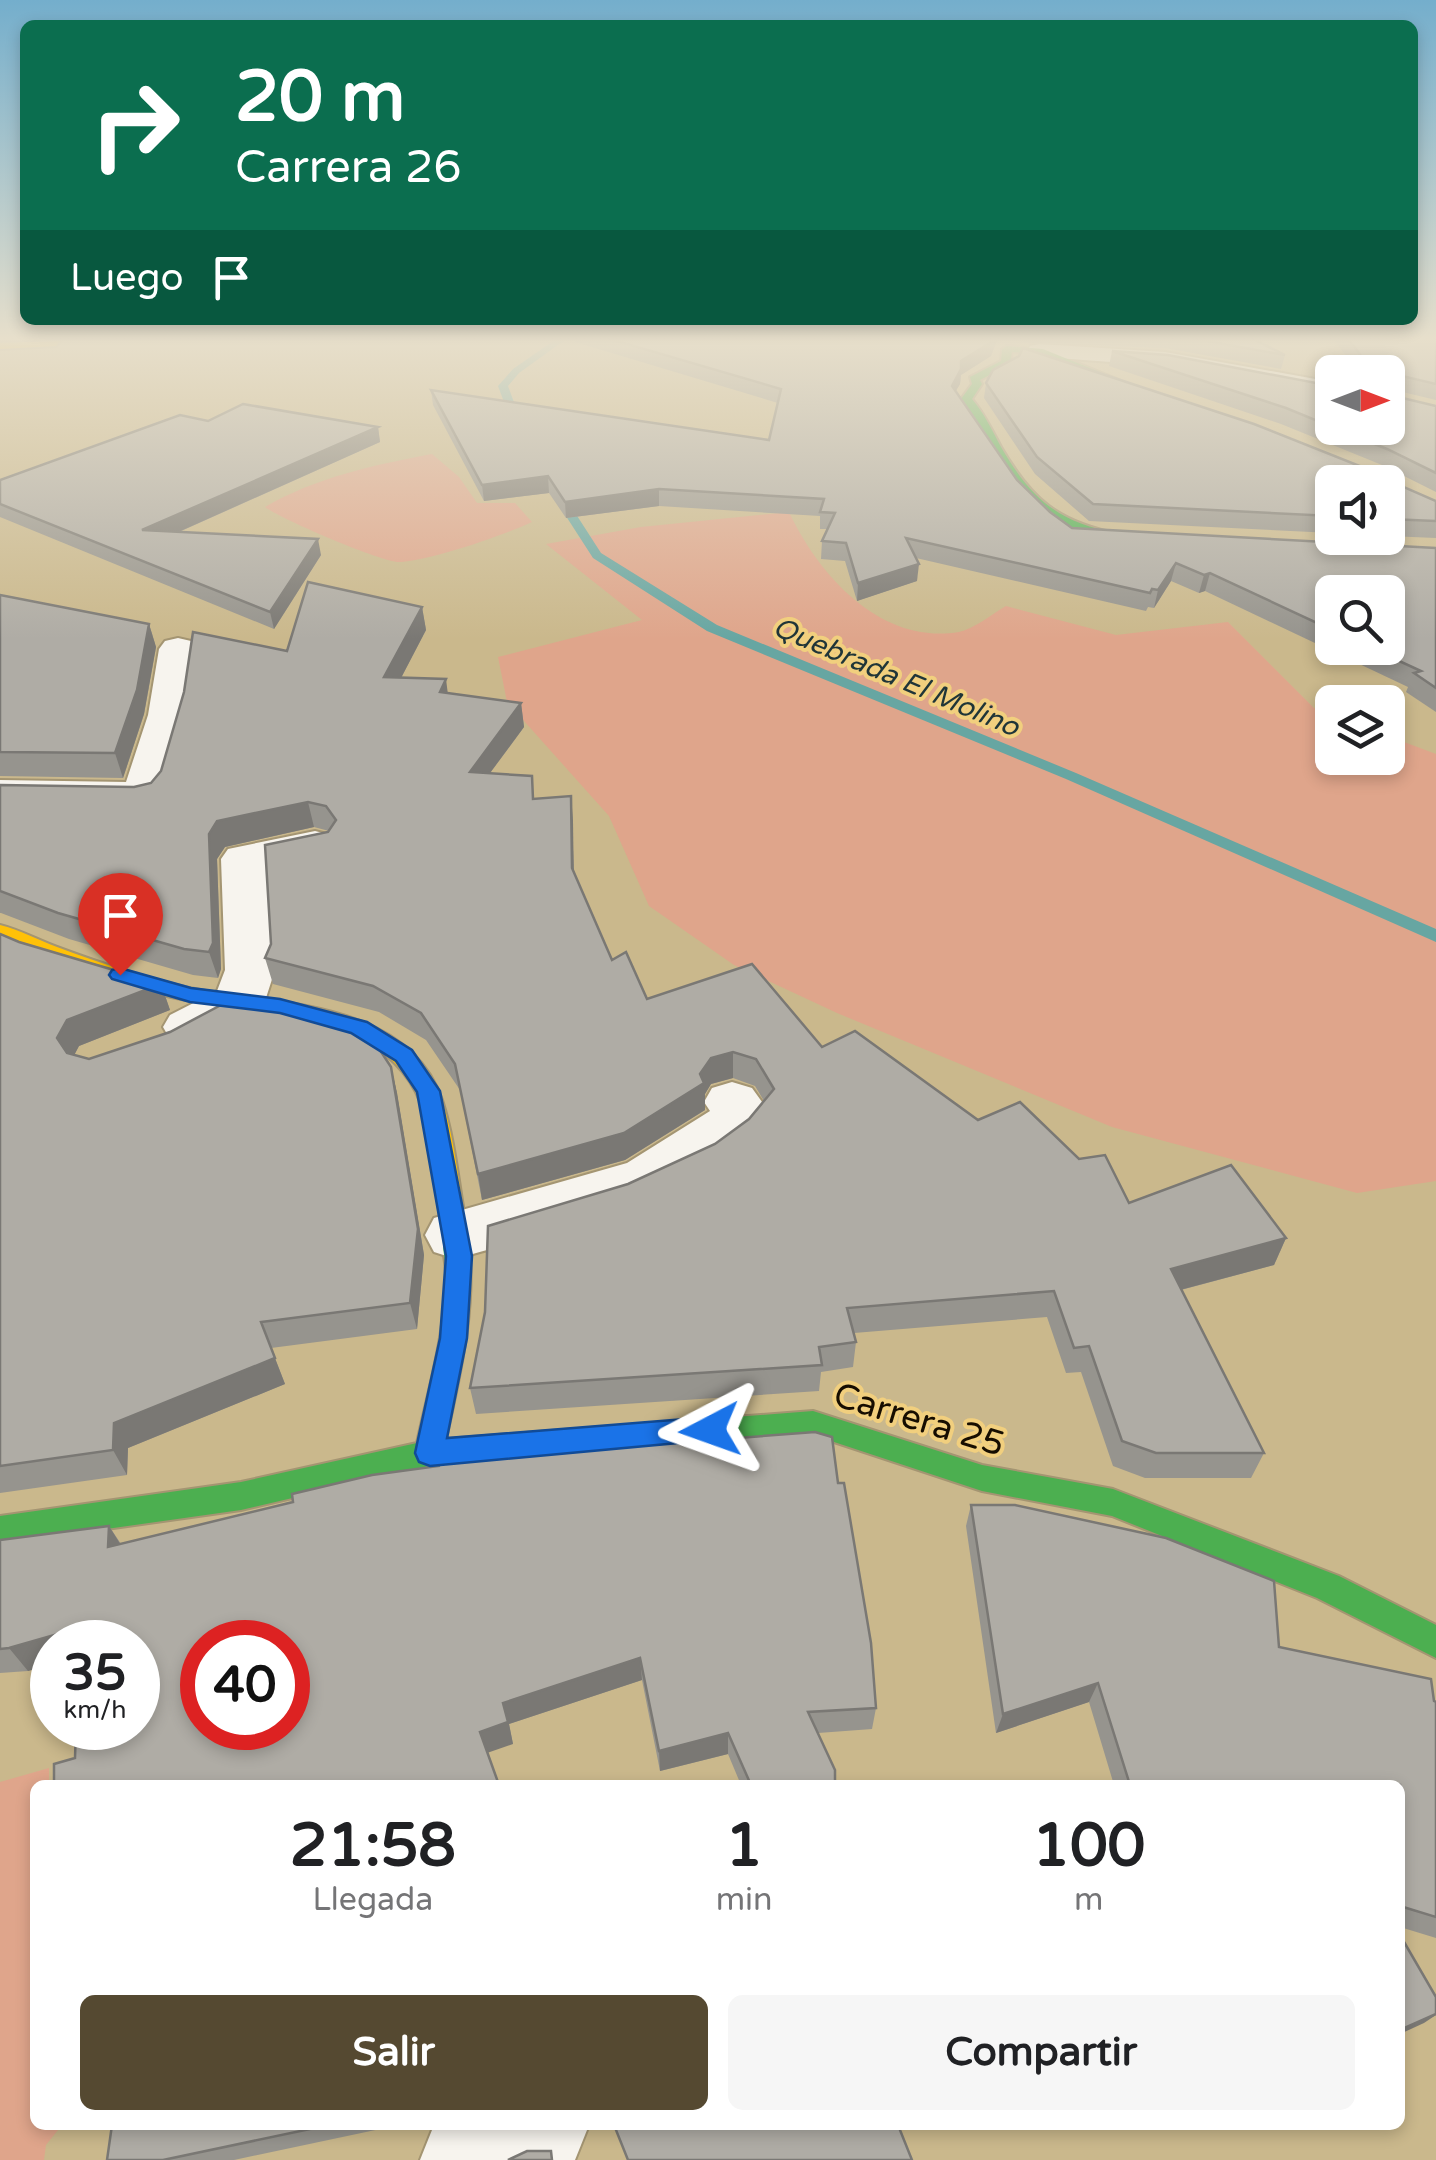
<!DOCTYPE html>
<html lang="es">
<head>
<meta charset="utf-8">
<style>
  :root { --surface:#fff; --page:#f6f6f6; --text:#202124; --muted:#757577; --accent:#554931 }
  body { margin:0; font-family:"Varela Round",sans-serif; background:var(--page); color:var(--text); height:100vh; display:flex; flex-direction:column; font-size:38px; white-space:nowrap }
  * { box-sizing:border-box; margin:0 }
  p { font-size:32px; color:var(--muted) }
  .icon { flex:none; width:55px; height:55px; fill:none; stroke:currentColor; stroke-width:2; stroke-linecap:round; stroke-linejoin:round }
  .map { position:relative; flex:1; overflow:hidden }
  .details { position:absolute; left:30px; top:1780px; width:1375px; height:350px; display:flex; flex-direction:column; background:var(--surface); border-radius:15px; box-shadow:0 5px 15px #0003 }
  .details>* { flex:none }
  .top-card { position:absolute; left:20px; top:20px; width:1398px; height:305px; border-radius:15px; box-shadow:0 5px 15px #0003; background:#0b6e4f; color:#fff; overflow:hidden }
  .needle { width:65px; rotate:90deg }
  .fabs { position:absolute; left:1315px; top:355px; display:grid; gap:20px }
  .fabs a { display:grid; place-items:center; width:90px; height:90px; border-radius:15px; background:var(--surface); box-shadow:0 5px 15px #0003; font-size:50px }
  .speed { position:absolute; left:30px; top:1620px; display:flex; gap:20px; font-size:50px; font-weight:700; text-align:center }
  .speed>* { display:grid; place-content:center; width:130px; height:130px; border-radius:50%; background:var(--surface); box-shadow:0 5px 15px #0003; line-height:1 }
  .speed small { font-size:25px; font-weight:400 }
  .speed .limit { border:15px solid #d22; background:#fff; color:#111 }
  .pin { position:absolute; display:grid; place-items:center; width:85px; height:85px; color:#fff; margin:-102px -42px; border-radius:50% 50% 50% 0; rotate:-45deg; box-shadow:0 0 10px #0007 }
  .pin .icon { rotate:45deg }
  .me { position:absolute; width:110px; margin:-55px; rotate:266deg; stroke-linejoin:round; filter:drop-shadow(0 0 8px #0008) }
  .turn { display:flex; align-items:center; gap:35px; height:210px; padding:0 50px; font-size:45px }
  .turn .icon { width:130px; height:130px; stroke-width:2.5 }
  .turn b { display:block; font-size:70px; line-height:85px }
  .then { display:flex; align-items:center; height:95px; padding:0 50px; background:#0003; gap:20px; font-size:38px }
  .eta { display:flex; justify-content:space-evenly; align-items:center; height:170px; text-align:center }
  .eta b { font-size:60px; font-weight:700; line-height:70px }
  .cta { display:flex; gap:20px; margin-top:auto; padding:20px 50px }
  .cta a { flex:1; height:115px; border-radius:15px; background:var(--accent); color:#fff; font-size:40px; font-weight:700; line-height:115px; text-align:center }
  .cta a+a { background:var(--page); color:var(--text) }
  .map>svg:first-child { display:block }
  .green { fill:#dfa58b }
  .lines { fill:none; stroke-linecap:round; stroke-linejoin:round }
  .stream { fill:#67a6a2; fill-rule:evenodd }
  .street-casing { stroke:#a49572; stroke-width:4 }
  .fast-casing { stroke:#a49572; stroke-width:4 }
  .slow-casing { stroke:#a49572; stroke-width:4 }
  .street { fill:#f7f4ee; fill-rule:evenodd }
  .fast { fill:#4caf50; fill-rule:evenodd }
  .slow { fill:#ffc107; fill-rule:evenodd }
  .wall { fill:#96948e; fill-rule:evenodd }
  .shaded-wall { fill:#7a7874 }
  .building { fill:#afaca5; stroke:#7a7874; stroke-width:2.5; fill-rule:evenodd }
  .route { fill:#1a73e8; stroke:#114b97; stroke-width:2.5 }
  .labels { text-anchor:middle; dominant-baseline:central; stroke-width:8; stroke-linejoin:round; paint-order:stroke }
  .far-water-label { font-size:28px; font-style:italic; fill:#1f3538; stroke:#f1cf7e }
  .near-street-label { font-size:35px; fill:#160d00; stroke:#f1cf7e }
</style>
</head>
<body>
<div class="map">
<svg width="1436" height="2160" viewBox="0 0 1436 2160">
  <rect width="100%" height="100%" fill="#cab88c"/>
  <g class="green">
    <path d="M432,454L459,477L477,503H515L532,522C504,535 429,561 399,562C381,562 281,519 265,507C317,477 374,465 432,454Z"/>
    <path d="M789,512C819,576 881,645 959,632C974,629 992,614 1006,606L1116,635L1228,622L1314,708L1332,715V758H1388V736L1436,754V1181L1357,1193L1112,1127L837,1013L734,965L649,906L609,816L507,702L498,657L642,620L546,544L641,527Z"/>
    <path d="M49,1768V1785H35V2125H62L46,2145L44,2160H0V1782Z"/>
  </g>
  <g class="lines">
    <g class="stream">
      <path d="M559,337H569L519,373L508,386L522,424L513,426L498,386L513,369Z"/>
      <path d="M555,494H563L601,553L717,625L1076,773L1436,929V942L1066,779L707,631L593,558L553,496Z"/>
    </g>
    <g class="street-casing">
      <g id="street">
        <path d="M1039,344L1165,352L1332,382V398L1165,366L1030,356L1027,351L1030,346Z"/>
        <path d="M178,638L191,641L197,649L188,715L165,795L158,804L143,808L0,806V780L126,782L148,715L159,649L165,641Z"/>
        <path d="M315,831L331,835L338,845L331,855L268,868L275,970L265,1001L257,1013L208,1039L189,1045L170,1039L163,1027L170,1015L217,991L225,970L221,859L228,849Z"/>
        <path d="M732,1082L752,1088L770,1113C721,1197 546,1232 456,1259L434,1252L425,1235L434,1218L627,1163L710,1111L704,1102L712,1088Z"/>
        <path d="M434,2125H589L575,2160H420Z"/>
      </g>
    </g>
    <g class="fast-casing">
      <g id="fast">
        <path d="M1007,346L1043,349L1136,387L1127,389L1037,354L1012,352L1010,364L980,380L982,384L972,399C984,413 992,430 1001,447C1032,500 1058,522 1119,534V540C1029,548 1005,453 961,399L972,384L970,377L1001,361L1002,349Z"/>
        <path d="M455,1225L464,1228L468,1235C477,1305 461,1370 446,1439L813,1411L982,1465L1113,1489L1339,1576L1436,1625V1658L1317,1598L1112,1516L982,1491L813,1435L429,1466L241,1510L0,1544V1516L241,1482L417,1443C429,1387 446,1331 446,1274C446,1259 439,1241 446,1228Z"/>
      </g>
    </g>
    <g class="slow-casing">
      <g id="slow">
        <path d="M60,341L56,346L0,349V343Z"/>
        <path d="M0,925C20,930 38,940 57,947C100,963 144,978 189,988C273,1005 407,999 442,1100C456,1143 459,1190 468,1235L464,1242L455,1245L446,1242L442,1235C436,1193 435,1129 416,1092C371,1005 247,1016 167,996C110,981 54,962 0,938Z"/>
      </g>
    </g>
    <use href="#street" class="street"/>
    <use href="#fast" class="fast"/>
    <use href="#slow" class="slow"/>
  </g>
  <g class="wall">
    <path d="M574,337H1249L1285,355L1281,369L1165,348L1029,343L1006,338L997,340L991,356L961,375L960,384L955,391L1017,480L1050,512L1072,528L1436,548V712L1406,692L1408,687L1205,591L1199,593L1171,581L1154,608L1148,607L1146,611L916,558L917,581L857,601L845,561L821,559L822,541L828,529H820V516L659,506L566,518L549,493L484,501L433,405L431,390L769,440L778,403L575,342ZM1332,592L1388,648H1332Z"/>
    <path d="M1332,337H1436V400L1390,389L1388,402V372H1358Z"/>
    <path d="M1112,351L1388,403L1390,395L1436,406V492L1382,465L1281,424L1109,366Z"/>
    <path d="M986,383L1392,482L1436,501V538L1388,536V482H1332V533L1089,521L1035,474L984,398Z"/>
    <path d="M208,421L378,427L380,442L179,532L321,555L274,629L0,517V480Z"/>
    <path d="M0,595L149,624L156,647L144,714L123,778L0,776Z"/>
    <path d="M422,607L426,630L401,678L448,693L521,703L524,727L490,773L535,799L571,796L574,872L612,960L647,999L822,1047L978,1120L1079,1159L1129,1203L1286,1238L1274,1265L1181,1290L1264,1453L1251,1478H1145L1113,1466L1081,1372L1066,1373L1047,1317L854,1333L856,1342L853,1367L821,1372L819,1391L476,1414L470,1388L628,1184L715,1144L749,1119L764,1101L755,1086L733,1078L711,1084L705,1094V1110L625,1160L482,1200L460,1090L426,1040L379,1012L273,984L265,958L329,831L314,827L225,847L217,859L221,969L218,978L193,975L69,939L1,913H0V785L134,787L151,783L287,651Z"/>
    <path d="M0,934L19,942L161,984L170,1010L79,1046L74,1055L89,1059L391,1067L397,1093L424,1255L417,1329L271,1348L285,1384L128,1448L127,1475L0,1493Z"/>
    <path d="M838,1483L876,1708L872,1729L818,1733L835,1785H741L728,1754L660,1771L642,1680L509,1724L513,1744L75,1758L138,1642H52V1664L28,1671L0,1673V1540L109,1526L121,1544Z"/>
    <path d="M971,1505L1279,1647L1436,1702V1938L1400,1927V1785H1114L1089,1702L996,1733L966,1526Z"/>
    <path d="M112,2125H399L234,2160H107Z"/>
  </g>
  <g class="shaded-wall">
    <path d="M994,337H1006V338L997,340L991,356L961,375L960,384L950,401L952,386L961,361Z"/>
    <path d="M378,427L380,442L147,546L142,530Z"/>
    <path d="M548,476L549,493L484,501L482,485Z"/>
    <path d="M659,489V506L566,518L565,502Z"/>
    <path d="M318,539L321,555L274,629L270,612Z"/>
    <path d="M1176,563L1171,581L1154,608L1158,590Z"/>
    <path d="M919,564L917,581L857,601L858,583Z"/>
    <path d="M1210,573L1205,591L1199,593L1204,575Z"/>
    <path d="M422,607L426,630L389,701L384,677Z"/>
    <path d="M149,624L156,647L144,714L123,778L115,753Z"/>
    <path d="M446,679L449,703L440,692Z"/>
    <path d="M521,703L524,727L473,796L470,772Z"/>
    <path d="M571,796L573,821L574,893L572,868Z"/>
    <path d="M308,802L314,827L225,847L217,859L221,969L218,978L209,952V834L217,821Z"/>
    <path d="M161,984L170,1010L79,1046L69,1065L57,1038L67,1020Z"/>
    <path d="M733,1052V1078L711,1084L705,1094V1110L625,1160L482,1200L478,1174L700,1074L711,1058Z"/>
    <path d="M391,1067L397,1093L424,1255L417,1329L410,1303Z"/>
    <path d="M1286,1238L1274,1265L1161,1295L1171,1269Z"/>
    <path d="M261,1322L285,1384L128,1448L127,1475L113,1450L114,1423Z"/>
    <path d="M109,1526L124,1550L108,1547Z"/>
    <path d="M79,1628L89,1642H52V1664L28,1671L9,1648Z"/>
    <path d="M640,1658L642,1680L509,1724L513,1744L487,1753L480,1732L503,1703Z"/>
    <path d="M1098,1683L1089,1702L996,1733L1003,1714Z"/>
    <path d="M728,1733V1754L660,1771L659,1751Z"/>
    <path d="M1436,2014V2015L1424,2023L1400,2034V2030Z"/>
  </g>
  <g class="building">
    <path d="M603,337H994L993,341L961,361V369L952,386L1017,480L1050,512L1072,528L1436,548V688L1414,673L1421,671L1371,648H1388V592H1332V630L1210,573L1204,575L1176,563L1158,590L1152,589L1150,593L906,538L919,564L858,583L846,543L822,541L835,513L820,512L824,499L659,489L565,502L548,476L482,485L431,390L769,440L781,389Z"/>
    <path d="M1184,337H1249L1285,355Z"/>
    <path d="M1347,337H1436V384L1394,374L1389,377L1390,395L1388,392V372H1373Z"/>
    <path d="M1023,348L1254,424L1367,469H1390L1392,482L1436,501V521L1388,519V482H1332V516L1093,504L1037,457L986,383L993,370L1019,356Z"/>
    <path d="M1112,351L1168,355L1332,386V427L1286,408Z"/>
    <path d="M1390,395L1436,406V473L1387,449L1334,428H1388V404L1402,411Z"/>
    <path d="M243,404L378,427L142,530L318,539L270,612L0,504V480L180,415L208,421Z"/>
    <path d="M308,582L422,607L384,677L446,679L440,692L521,703L470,772L532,776L533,799L571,796L572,868L612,960L626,952L647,999L752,964L822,1047L855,1031L978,1120L1020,1102L1079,1159L1105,1155L1129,1203L1231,1165L1286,1238L1171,1269L1264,1453H1156L1122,1441L1089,1346L1074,1348L1054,1291L847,1308L856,1342L819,1347L822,1365L470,1388L485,1312L488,1226L628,1184L715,1144L749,1119L774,1089L756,1059L733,1052L711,1058L700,1074L704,1083L624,1133L478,1174L455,1064L421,1013L373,986L265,958L271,944L265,845L328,832L336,820L326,806L308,802L217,821L209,834L213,943L209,952L184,949L58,913L0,891V785L134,787L151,783L161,771L184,692L193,632L287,651Z"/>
    <path d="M0,595L149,624L137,690L115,753L0,752Z"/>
    <path d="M0,934L19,942L161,984L67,1020L57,1038L67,1053L89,1059L170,1032L238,996L332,1017L376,1044L391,1067L418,1229L410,1303L261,1322L275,1358L114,1423L113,1450L0,1466Z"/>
    <path d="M815,1432L832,1437L838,1483H844L871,1643L876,1708L808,1712L835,1770V1785H751L728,1733L659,1751L640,1658L503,1703L508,1722L480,1732L499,1785H54V1764L75,1758L76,1728H138V1642H78L79,1628L9,1648L0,1649V1540L109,1526L108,1547L293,1502L292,1494L313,1489L372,1475L439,1466L440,1461ZM202,1642H288V1728H202Z"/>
    <path d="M971,1505H1015L1166,1538L1274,1581L1279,1647L1431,1679L1434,1701L1436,1702V1917L1400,1906V1785H1130L1098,1683L1003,1714Z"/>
    <path d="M1400,1935L1436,1997V2014L1400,2030Z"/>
    <path d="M112,2125H329L163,2160H107Z"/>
    <path d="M614,2125H898L912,2160H628Z"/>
    <path d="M527,2151H551L552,2160H508Z"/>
  </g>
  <linearGradient id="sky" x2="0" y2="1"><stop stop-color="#74aecc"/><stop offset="0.53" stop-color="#e7dfcb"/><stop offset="1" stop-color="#e7dfcb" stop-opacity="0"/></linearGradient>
  <rect width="1436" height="639" fill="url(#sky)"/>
  <path class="route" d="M120,968L191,988L280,999L367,1022L412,1050L440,1091L472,1256L467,1338L447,1438L710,1417L721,1421L725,1430L721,1439L430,1466L419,1462L415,1453L440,1338L446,1256L417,1092L396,1061L351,1033L280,1013L190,1002L112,979L109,975L112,970Z"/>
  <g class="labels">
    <g class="far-water-label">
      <text transform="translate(896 677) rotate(23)">Quebrada El Molino</text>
    </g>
    <g class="near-street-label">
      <text transform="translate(919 1420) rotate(17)">Carrera 25</text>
    </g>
  </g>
</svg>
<div class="fabs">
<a><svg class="needle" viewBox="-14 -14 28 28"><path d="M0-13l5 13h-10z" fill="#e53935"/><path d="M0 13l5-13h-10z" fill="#757577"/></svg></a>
<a><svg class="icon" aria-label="sound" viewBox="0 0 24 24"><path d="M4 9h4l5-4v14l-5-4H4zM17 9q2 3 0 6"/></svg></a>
<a><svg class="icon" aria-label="search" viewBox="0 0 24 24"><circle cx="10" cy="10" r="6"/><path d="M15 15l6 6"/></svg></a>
<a><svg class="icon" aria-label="layers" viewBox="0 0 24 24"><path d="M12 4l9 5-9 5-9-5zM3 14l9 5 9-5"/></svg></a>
</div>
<div class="speed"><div>35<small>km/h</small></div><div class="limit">40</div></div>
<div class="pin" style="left:120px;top:975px;background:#d93025"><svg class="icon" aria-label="arrive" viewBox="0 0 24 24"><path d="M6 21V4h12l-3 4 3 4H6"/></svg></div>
<svg class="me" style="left:710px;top:1430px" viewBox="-20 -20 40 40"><path d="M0-17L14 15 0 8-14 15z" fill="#1a73e8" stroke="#fff" stroke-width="4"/></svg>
<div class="top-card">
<div class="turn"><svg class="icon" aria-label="right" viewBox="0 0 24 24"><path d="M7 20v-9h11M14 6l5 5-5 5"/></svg><div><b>20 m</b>Carrera 26</div></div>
<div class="then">Luego<svg class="icon" aria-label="arrive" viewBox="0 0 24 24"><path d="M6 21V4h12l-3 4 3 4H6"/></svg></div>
</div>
<section class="details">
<div class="eta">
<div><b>21:58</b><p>Llegada</p></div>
<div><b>1</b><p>min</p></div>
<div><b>100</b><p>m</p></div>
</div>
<div class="cta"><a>Salir</a><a>Compartir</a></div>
</section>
</div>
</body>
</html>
